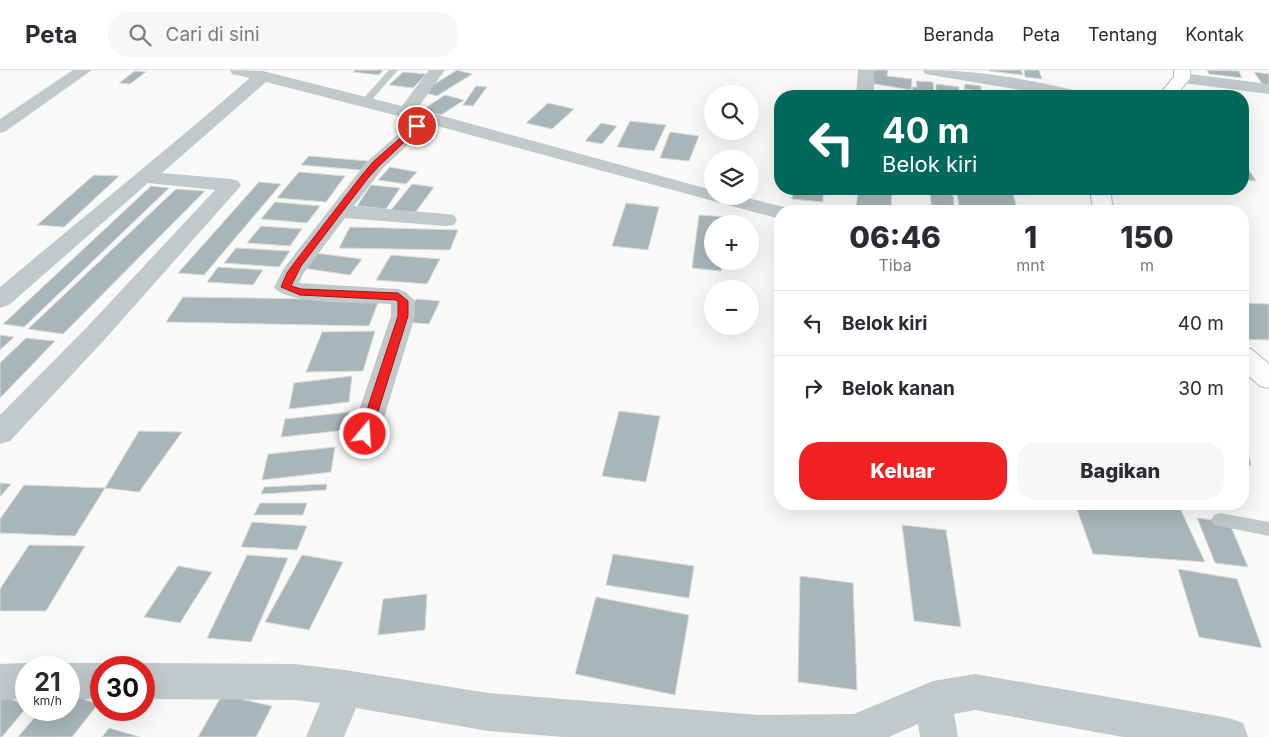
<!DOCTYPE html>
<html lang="id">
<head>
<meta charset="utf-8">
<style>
  :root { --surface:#fff; --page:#f7f7f7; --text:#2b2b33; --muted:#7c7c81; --line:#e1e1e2; --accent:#f02120 }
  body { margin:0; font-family:Inter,sans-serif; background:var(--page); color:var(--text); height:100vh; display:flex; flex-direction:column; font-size:19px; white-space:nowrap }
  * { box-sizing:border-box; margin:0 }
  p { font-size:16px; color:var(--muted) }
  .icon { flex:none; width:28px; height:28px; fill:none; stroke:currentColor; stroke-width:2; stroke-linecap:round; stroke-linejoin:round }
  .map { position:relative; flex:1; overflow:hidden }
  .drawer { position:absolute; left:774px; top:135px; width:475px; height:305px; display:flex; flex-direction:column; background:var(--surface); border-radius:20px; box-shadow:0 5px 20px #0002 }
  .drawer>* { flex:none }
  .top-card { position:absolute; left:774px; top:20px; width:475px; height:105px; border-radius:20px; box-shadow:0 5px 20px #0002; background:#00695c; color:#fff; overflow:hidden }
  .buttons { position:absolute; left:704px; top:15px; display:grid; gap:10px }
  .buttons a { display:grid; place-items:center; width:55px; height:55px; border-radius:50%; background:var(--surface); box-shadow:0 5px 20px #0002; font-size:25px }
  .speed { position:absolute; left:15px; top:586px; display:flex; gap:10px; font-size:25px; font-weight:700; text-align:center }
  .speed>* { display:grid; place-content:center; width:65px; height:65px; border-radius:50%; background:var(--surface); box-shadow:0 5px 20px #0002; line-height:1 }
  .speed small { font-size:12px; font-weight:400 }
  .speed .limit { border:8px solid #d22; background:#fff; color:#111 }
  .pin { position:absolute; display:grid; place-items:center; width:42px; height:42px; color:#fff; margin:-21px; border:2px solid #fff; border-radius:50%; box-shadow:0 1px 5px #0007 }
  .me { position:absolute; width:55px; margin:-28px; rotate:18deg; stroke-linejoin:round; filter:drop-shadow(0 0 4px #0008) }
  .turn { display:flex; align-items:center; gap:18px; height:105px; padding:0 25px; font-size:22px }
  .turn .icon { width:65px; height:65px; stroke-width:2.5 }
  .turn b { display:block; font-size:35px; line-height:42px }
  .eta { display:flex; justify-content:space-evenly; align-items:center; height:85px; text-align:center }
  .eta b { font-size:30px; font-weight:800; line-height:35px }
  .primary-button { display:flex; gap:10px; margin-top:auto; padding:10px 25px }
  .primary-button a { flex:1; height:58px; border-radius:20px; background:var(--accent); color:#fff; font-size:20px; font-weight:800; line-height:58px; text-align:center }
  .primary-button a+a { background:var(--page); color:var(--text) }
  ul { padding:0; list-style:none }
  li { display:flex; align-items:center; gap:15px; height:65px; padding:0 25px; border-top:1px solid var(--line) }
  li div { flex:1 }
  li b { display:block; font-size:19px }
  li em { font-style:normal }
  header { display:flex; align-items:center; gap:30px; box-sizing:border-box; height:70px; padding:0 25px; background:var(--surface); border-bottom:1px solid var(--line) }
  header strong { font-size:24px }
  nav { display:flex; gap:28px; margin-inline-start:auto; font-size:18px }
  .search { width:350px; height:45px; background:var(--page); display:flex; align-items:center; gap:12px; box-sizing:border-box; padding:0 18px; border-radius:20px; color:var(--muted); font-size:19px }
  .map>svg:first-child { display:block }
  .building { fill:#a8b6b9; stroke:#dbdbd9 }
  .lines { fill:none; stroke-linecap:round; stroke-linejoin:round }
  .secondary-casing { stroke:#b4bdc0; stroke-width:2 }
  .lane { fill:#c2c9cb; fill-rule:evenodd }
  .street { fill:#c2c9cb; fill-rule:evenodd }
  .secondary { fill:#fff; fill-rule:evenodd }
  .route { fill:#f02120; stroke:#9c1515 }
</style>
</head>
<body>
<header>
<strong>Peta</strong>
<div class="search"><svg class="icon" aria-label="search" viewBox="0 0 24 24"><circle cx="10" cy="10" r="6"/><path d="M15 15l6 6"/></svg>Cari di sini</div>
<nav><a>Beranda</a><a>Peta</a><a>Tentang</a><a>Kontak</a></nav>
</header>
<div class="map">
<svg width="1269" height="667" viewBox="0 0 1269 667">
  <rect width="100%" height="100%" fill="#f9f9f7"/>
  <g class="building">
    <path d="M355,0H383L379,5L353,2Z"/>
    <path d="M457,0L472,4L437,26L422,22Z"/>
    <path d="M874,0H888L887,6L912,9L911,20L869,13Z"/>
    <path d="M988,0H1021L1023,5L989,1Z"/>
    <path d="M1024,0H1039L1042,9L1025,7Z"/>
    <path d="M1207,0L1239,1L1242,8L1209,4Z"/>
    <path d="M135,1L146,2L130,14L119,13Z"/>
    <path d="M403,2L426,4L413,18L389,15Z"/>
    <path d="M1254,2L1269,4V16L1263,15Z"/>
    <path d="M916,11L933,12L934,25L913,21L912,17H917Z"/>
    <path d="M936,14L959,17V26H936Z"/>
    <path d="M965,14L981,16V22L964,19Z"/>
    <path d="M476,16L487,17L473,36L463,35Z"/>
    <path d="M965,19L982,22L981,26H963Z"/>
    <path d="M445,25L464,30L441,45L422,40Z"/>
    <path d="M548,33L574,39L552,59L526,53Z"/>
    <path d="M630,51L666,55L654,81L617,77Z"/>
    <path d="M601,53L617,56L602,74L585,71Z"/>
    <path d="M670,62L699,66L689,91L660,88Z"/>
    <path d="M309,86L368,91L361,100L301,95Z"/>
    <path d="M1242,89L1256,111L1242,110Z"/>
    <path d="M390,97L417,102L406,114L378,110Z"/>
    <path d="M299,102L345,106L326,132L277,128Z"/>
    <path d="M94,105L119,106L64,157L37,155Z"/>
    <path d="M259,112L281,114L204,205L178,203Z"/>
    <path d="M412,114L434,117L415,143L391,140Z"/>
    <path d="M371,115L400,118L386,139L357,136Z"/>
    <path d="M151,116L169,118L24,257L3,254Z"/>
    <path d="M176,119L205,121L63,264L28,259Z"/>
    <path d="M793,119H823V132L792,129Z"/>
    <path d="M858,119H892L891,141H856Z"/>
    <path d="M956,119L1013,124L1018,141H960Z"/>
    <path d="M930,123L953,125L955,141H932Z"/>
    <path d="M275,132L320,136L307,153L261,149Z"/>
    <path d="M626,133L659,137L648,180L612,176Z"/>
    <path d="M699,145L727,147L726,154H712V191H722L721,201L692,198Z"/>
    <path d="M261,156L302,159L290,176L247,173Z"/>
    <path d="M350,157L458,160L450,180L339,178Z"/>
    <path d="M236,178L290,181L279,197L224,193Z"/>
    <path d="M315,183L362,189L350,205L302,198Z"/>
    <path d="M391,185L440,189L427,214L376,210Z"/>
    <path d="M218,197L263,200L253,215L207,212Z"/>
    <path d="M183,227L379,230L369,256L166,252Z"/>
    <path d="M416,229L440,231L429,254L404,252Z"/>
    <path d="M1242,233L1269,234V270L1242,269Z"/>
    <path d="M375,261L363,301L306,302L322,262Z"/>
    <path d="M0,265L14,267L0,280Z"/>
    <path d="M26,268L55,271L0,328V293Z"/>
    <path d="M352,306L349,332L289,339L294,313Z"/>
    <path d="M619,341L660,346L646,412L602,406Z"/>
    <path d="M350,342L347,360L281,367L285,349Z"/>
    <path d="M1242,348L1251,396L1242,394Z"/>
    <path d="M139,361L182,362L139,422L105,418Z"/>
    <path d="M335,377L331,402L262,410L268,384Z"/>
    <path d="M0,413L11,414L0,427Z"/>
    <path d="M327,414L326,420L261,424L264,417Z"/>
    <path d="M24,415L105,418L75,466L0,463V449Z"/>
    <path d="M260,433H307L303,445H254Z"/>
    <path d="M1075,434H1178L1205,492L1093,484Z"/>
    <path d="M1197,448L1229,452L1248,497L1215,493Z"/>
    <path d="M252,452L307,456L297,480L241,477Z"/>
    <path d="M902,455L946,460L961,557L914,551Z"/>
    <path d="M29,475L85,476L46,541H0V519Z"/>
    <path d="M613,484L694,496L689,528L606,515Z"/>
    <path d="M247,485L288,488L251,572L207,568Z"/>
    <path d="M302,485L343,492L309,560L265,552Z"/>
    <path d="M178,496L212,502L180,553L144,547Z"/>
    <path d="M1178,499L1237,509L1262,578L1199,567Z"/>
    <path d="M800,506L853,513L857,620L798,612Z"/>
    <path d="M427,524L425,560L378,565L383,529Z"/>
    <path d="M596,527L689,545L675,625L575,604Z"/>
    <path d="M69,624L98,634L72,667H18L41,640H69Z"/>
    <path d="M0,625L26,635V638L2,667H0Z"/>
    <path d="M222,625L272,636L256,667H198Z"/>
    <path d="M109,658L140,667H102Z"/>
  </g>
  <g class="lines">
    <g class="secondary-casing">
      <g id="secondary">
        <path d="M1174,0H1190V8L1176,26H1158L1174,7Z"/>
        <path d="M1090,119H1110L1112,133L1116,141H1096L1092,133Z"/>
        <path d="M1242,276L1251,279L1269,294V318L1260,316L1242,300Z"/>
      </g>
    </g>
    <g class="lane">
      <path d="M389,0H398L368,34H362V30Z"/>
      <path d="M1220,443L1269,452V466L1214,455L1211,450L1214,445Z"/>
    </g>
    <g class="street">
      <path d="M73,0H92L6,61L0,63V49Z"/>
      <path d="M230,0L263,1L402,36L429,0H445L417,39L712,120V126H739L788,138L789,141H780V149L430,54L383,98L354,136L446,144L454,145L457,150L454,155L446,156L345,148L303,204L299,213L398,219L406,222L415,231V246L379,364L375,372L365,375L355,372L351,364L391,246V234C368,233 286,235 274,217L284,198L358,103L369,90L414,50L266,12L162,103L231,109L238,111L241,115L238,119L106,268L10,371L0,374V345L88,256L215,120L148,113L9,235L0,238V217C83,147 168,79 250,8L232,4Z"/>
      <path d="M858,0H874V26H856Z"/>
      <path d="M923,0C977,0 1029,9 1081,22L1084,26H1056L931,5L925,4Z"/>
      <path d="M1182,3L1269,14V24L1176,12L1174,8L1176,4Z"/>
      <path d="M26,593L37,598H26V629L0,630V594Z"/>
      <path d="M69,593H101L112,598H101V629H69V598H58Z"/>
      <path d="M144,593L295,594L345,600L488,623L759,645L854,644L933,611L975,604L1229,648L1243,653L1248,667H1123L975,640L954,644L958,667H920L918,654L889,667H563L488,661L356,638L344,667H306L320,633L295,630L144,629V598H133Z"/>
    </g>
    <use href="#secondary" class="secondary"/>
  </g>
  <path class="route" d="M415,55L421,56L379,96L368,108L301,196L291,216L301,219L398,223L408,231V246L371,364L365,369L359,364L398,246V232L396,230L300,225L281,217L287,203L295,192L362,105L373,92Z"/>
</svg>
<div class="buttons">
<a><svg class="icon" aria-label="search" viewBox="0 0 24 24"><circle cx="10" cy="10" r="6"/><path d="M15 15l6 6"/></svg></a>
<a><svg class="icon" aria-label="layers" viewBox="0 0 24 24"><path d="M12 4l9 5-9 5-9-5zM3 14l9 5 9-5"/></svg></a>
<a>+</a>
<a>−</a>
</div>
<div class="speed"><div>21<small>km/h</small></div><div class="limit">30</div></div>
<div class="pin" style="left:417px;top:56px;background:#d93025"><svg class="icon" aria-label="arrive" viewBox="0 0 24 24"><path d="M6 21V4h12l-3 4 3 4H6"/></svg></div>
<svg class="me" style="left:365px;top:364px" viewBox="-20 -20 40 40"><circle r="17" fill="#f02120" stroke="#fff" stroke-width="3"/><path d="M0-11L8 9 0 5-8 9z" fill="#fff"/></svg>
<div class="top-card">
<div class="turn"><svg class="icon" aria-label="left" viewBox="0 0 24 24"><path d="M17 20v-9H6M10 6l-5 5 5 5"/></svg><div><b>40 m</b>Belok kiri</div></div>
</div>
<section class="drawer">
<div class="eta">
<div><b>06:46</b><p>Tiba</p></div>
<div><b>1</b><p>mnt</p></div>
<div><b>150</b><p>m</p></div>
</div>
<ul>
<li><svg class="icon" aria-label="left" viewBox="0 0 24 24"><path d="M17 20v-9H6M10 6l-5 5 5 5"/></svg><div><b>Belok kiri</b></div><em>40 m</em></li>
<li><svg class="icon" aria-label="right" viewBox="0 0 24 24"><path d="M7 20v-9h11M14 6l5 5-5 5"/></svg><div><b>Belok kanan</b></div><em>30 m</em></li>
</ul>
<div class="primary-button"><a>Keluar</a><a>Bagikan</a></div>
</section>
</div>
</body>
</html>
